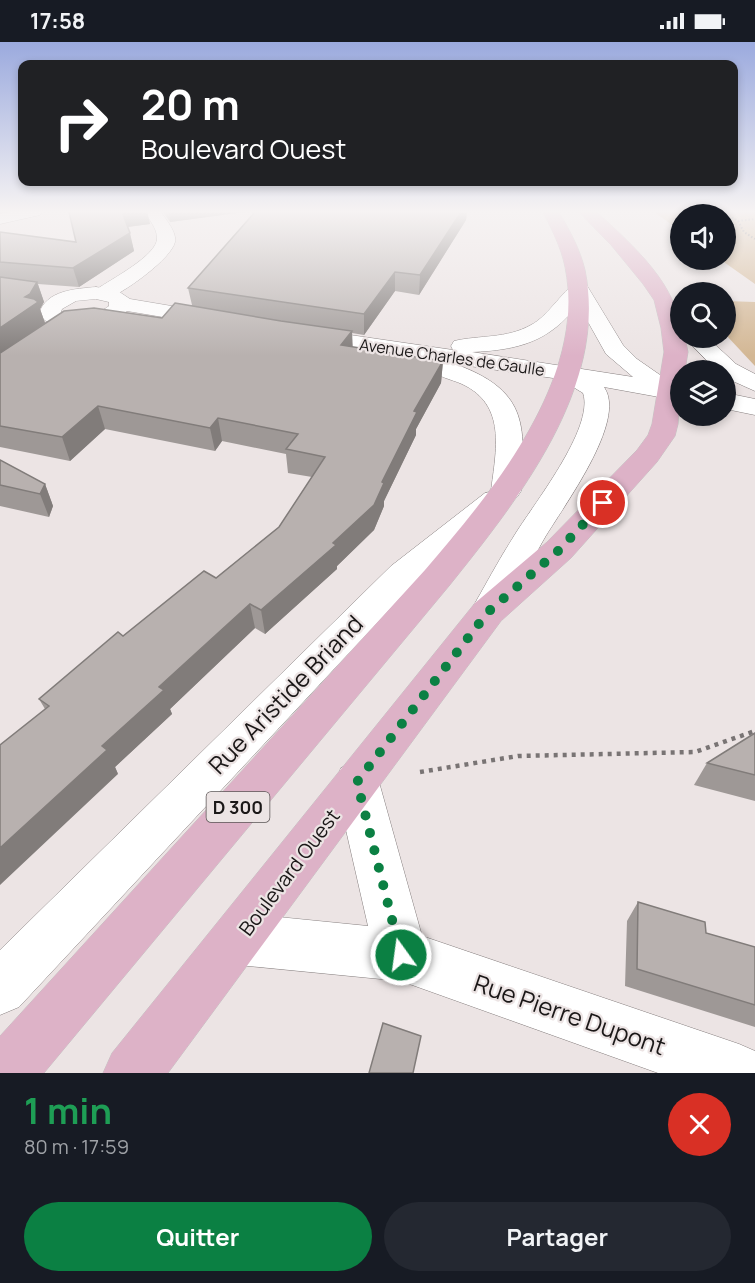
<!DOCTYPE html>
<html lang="fr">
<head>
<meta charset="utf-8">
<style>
  :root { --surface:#171b24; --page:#242831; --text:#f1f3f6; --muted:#9ea1a6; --accent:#0b8043 }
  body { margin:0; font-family:Manrope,sans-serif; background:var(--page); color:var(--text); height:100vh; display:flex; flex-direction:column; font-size:22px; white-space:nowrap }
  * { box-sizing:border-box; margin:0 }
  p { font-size:20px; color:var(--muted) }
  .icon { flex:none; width:33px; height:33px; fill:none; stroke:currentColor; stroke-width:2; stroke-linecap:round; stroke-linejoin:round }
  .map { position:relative; height:1031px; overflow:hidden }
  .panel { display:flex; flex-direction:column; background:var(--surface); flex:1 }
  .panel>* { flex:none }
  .guide { position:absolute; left:18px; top:18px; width:720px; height:126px; border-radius:12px; box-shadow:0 3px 9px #0003; background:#202124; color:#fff; overflow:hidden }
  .fabs { position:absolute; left:670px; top:162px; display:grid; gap:12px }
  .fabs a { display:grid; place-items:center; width:66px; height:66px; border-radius:50%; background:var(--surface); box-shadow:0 3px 9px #0003; font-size:30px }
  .pin { position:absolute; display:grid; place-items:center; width:51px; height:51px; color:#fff; margin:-26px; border:3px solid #fff; border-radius:50%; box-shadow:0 2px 6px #0007 }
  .me { position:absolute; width:66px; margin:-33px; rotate:346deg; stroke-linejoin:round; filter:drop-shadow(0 0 4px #0008) }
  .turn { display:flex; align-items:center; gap:21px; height:126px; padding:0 24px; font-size:27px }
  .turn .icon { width:78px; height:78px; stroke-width:2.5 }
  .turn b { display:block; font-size:42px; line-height:51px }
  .round { display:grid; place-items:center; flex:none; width:63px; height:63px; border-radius:32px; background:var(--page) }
  .overview { display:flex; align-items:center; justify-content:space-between; height:102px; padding:0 24px }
  h1 { font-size:36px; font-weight:700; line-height:45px; color:#1e9e55 }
  .primary-button { display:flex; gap:12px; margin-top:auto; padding:12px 24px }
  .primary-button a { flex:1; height:69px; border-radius:36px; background:var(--accent); color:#fff; font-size:24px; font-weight:700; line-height:69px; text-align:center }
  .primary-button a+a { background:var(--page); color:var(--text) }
  .status { display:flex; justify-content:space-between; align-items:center; height:42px; padding:0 30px; background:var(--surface); direction:ltr }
  .status svg { height:16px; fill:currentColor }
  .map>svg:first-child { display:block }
  .green { fill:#d3b794 }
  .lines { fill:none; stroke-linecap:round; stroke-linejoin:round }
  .minor-casing { stroke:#867f7f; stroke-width:1 }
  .secondary-casing { stroke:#867f7f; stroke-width:1 }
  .primary-casing { stroke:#c4c3c3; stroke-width:1 }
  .path-far1 { stroke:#797474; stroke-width:2; stroke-dasharray:1.5 2; stroke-linecap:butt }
  .path { stroke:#797474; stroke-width:4.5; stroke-dasharray:4 5; stroke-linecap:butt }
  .minor { fill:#fff; fill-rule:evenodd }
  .secondary { fill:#fff; fill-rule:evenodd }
  .primary { fill:#ddb2c7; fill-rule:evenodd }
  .wall { fill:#9e9896 }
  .shaded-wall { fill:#817c7a }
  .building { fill:#b8b1af; stroke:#817c7a; stroke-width:1.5 }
  .route { stroke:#0b8043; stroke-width:10; stroke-dasharray:0 18 }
  .labels { text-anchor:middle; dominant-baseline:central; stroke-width:4.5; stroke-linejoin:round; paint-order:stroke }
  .far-street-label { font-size:16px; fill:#1b1818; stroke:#ece4e4 }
  .shield { fill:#ece4e4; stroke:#5a5555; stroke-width:1.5 }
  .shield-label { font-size:18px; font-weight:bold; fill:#1b1818 }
  .street-label { font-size:20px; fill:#1b1818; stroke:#ece4e4 }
  .near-street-label { font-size:24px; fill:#1b1818; stroke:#ece4e4 }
</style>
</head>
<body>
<div class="status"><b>17:58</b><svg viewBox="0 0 49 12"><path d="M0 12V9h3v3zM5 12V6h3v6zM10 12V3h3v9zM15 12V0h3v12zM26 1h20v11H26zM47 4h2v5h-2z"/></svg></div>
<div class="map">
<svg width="755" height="1031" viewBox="0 0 755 1031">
  <rect width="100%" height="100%" fill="#ece4e4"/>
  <g class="green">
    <path d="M654,170H755V242L721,218H726V172H681V189Z"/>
    <path d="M726,259L755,260V324L726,293Z"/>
  </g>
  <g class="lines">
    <g class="minor-casing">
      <g id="minor">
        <path d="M9,170H42L40,173L0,182V172Z"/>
        <path d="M145,170H161C166,178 177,190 175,200C171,217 127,248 111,255C106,257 102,256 97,255L94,251L97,247C110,238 158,213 157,196C157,186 149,178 145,170Z"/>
        <path d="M496,449L507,451L511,458L507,465L415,540L19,965L0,973V908L391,524L485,451Z"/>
        <path d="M357,720L373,726L379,740L422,894L739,1002L755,1009V1031H658L401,939L238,923L220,915L212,897L220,879L238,871L368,884L335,740L341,726Z"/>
      </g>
    </g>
    <g class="secondary-casing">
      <g id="secondary">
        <path d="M579,240L586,242L623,303L637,317L673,342L681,343V359L604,345C628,379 562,466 544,497C528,524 516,552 501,579L488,583L475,579L470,570C485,544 498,519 514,494C532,464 595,386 583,351L560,337L455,322C526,348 526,380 521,449L517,455L506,458L495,455L491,449C496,408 507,363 462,342C451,337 436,335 429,325L436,319L309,301L301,299L298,294L301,289L309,287L453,308L451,304L454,299C480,293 506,297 531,283C549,274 565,244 579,240ZM578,262L606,312L633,335L472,310C518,308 550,300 578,262Z"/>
        <path d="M96,245L118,249L130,257L219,272L222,277L219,282L211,283L127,269C108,289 58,298 39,272C46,248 75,247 96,245ZM96,257L109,260V264C96,274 76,279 61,270L62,267L76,259Z"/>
        <path d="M685,296H708L736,322L755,332V349L726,336V328H716Z"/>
        <path d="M726,351L755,357V373L726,367Z"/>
      </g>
    </g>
    <g class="primary-casing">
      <g id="primary">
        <path d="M543,170H559C570,189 580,207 585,228C609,345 517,459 449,544L44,1031H0V994L425,528C492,450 588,336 565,225C561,205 552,188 543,170Z"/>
        <path d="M579,170H597C632,203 681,244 681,296H685L688,310L685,328H681L678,382L675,394L657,420L571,516L501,579L168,1031H103L112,1011L475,561L547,500L637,408L648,393L652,382L664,310L661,286L654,258L643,242L611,203Z"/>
      </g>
    </g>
    <g class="path-far1">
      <path d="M723,170L738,179L744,190L755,197"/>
      <path d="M738,179L755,177"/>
    </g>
    <path class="path" d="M420,730L518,714L695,710L755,689"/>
    <use href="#minor" class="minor"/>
    <use href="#secondary" class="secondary"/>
    <use href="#primary" class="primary"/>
  </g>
  <g class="wall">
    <path d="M69,170H147L150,182L128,185L134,209L79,245L38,242L44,260L40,267L45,281L16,301L162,276L192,263L188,246L255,170H467L466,178L419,253L395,249L364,293L352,291V305L443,319L441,341L416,387V393L384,459V464L374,488L337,524V527L265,592L255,586L170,667L172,672L115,725L118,732L45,667L39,657L123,594L216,536L279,485L312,435L288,431L286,412L222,399L215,409L105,387L70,419L0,405V190L76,200Z"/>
    <path d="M163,170H244L170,180Z"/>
    <path d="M0,418L45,442L53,464L49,475L0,464Z"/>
    <path d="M755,691V759L694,743L707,721Z"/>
    <path d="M638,860L706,891L755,905V985L625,944L627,879Z"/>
  </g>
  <g class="shaded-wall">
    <path d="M122,170H147L150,182L126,185Z"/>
    <path d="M169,170H244L170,180Z"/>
    <path d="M461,170H467L466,178L419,253L420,233Z"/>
    <path d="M130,191L134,209L79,245L73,226Z"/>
    <path d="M395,230V249L364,293V272Z"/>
    <path d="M37,240L44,260L40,267L45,281L0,312V286L25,255Z"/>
    <path d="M352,289L353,310L341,303Z"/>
    <path d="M443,319L441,341L416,387V393L384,459V464L374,488L337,524V527L265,592L261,568L333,501L382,440L414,369Z"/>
    <path d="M98,364L105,387L70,419L62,395Z"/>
    <path d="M218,376L222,399L215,409L210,386Z"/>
    <path d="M45,442L53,464L49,475L40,452Z"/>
    <path d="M250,562L255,586L170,667L172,672L115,725L118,732L0,843V806L159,645Z"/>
  </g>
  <g class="building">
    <path d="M69,170H122L130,191L73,226L0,220V190L76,200Z"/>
    <path d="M255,170H461L420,233L395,230L364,272L188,246Z"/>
    <path d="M0,235L37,240L30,252L25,255L34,257L38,260L0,286Z"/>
    <path d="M175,261L281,279L352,289L341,303L443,319L414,369L417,370L382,440L384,441L374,463L333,501L336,503L261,568L250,562L159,645L164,648L102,704L107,708L0,806V703L49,664L39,657L118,590L123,594L204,529L216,536L279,485L325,415L286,407L298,392L218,376L210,386L98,364L62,395L0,384V311L64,269L94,266L162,276Z"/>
    <path d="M0,418L45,442L40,452L0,443Z"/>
    <path d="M755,691V733L707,721Z"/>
    <path d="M638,860L705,880L706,891L755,905V963L637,927Z"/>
    <path d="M383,981L421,994L413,1031H369Z"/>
  </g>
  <linearGradient id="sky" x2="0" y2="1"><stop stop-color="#9baade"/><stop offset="0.54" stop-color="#f6f3f3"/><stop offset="1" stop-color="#f6f3f3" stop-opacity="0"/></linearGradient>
  <rect width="755" height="314" fill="url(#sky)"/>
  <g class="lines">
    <path class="route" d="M401,913L357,740L488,570L559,508L603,461"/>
  </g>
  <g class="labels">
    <g class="far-street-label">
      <text transform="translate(452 315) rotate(8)">Avenue Charles de Gaulle</text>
    </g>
    <rect class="shield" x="206.5" y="750" width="63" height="30" rx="4.5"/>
    <g class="shield-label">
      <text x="238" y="765">D 300</text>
    </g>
    <g class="street-label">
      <text transform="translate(289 830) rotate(-53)">Boulevard Ouest</text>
    </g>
    <g class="near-street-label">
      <text transform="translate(285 652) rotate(-46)">Rue Aristide Briand</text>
      <text transform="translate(570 972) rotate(19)">Rue Pierre Dupont</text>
    </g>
  </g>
</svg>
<div class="fabs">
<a><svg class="icon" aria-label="sound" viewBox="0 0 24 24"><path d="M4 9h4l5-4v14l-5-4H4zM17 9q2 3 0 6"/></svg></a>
<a><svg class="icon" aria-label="search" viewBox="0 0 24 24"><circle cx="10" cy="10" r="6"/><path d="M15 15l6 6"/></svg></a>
<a><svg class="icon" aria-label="layers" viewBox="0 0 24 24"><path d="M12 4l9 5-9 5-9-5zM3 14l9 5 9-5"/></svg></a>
</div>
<div class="pin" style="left:603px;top:461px;background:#d93025"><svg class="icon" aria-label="arrive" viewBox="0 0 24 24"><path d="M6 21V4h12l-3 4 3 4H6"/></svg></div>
<svg class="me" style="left:401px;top:913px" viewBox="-20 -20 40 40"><circle r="17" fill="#0b8043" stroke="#fff" stroke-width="3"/><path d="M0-11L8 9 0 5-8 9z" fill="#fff"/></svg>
<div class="guide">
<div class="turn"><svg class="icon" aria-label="right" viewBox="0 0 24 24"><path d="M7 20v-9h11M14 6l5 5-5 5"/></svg><div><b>20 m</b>Boulevard Ouest</div></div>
</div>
</div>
<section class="panel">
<div class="overview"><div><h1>1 min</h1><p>80 m · 17:59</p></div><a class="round" style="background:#d93025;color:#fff"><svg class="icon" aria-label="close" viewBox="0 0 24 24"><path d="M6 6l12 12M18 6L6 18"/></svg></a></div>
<div class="primary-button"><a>Quitter</a><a>Partager</a></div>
</section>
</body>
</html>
